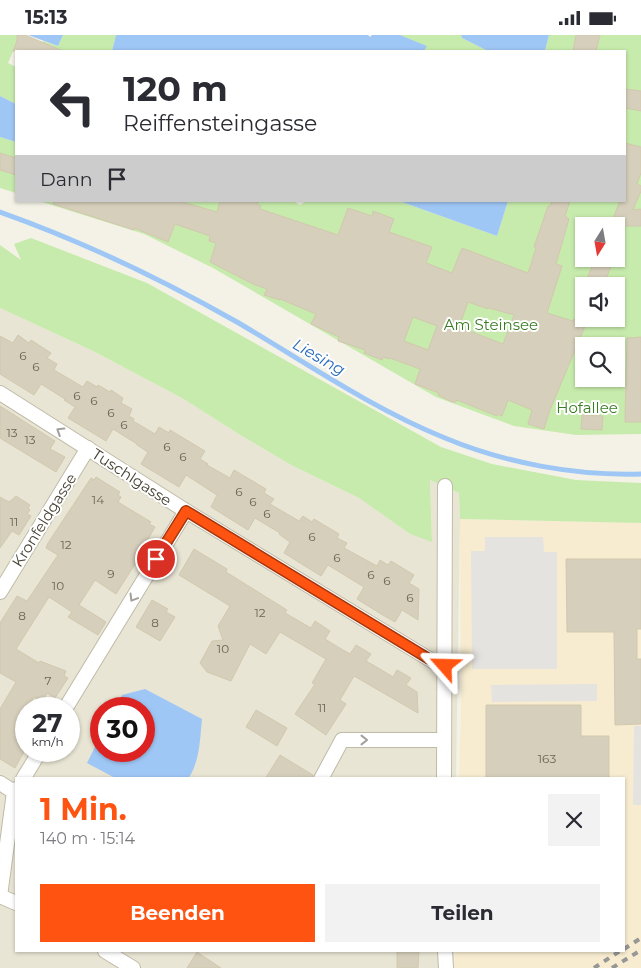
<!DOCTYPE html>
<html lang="de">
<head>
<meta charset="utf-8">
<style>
  :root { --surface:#fff; --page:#f2f2f3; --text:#2b2b33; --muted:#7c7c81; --accent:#ff5312 }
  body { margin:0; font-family:Montserrat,sans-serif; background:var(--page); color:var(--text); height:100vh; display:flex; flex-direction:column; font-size:19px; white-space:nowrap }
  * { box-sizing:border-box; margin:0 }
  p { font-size:16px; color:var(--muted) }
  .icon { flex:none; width:28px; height:28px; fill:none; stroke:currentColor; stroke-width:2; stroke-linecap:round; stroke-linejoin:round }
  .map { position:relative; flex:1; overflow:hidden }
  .panel { position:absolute; left:15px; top:742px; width:610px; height:175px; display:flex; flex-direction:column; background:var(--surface); border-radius:0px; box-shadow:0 1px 4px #0004 }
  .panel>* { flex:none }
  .top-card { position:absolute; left:15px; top:15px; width:611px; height:152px; border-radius:0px; box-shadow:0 1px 4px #0004; background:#fff; color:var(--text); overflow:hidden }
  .needle { width:32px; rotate:191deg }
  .fabs { position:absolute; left:575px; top:182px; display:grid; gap:10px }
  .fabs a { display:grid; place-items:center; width:50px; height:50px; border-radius:0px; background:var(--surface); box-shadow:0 1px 4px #0004; font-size:25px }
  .speed { position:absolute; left:15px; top:662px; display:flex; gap:10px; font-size:25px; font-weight:700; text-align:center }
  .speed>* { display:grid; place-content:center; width:65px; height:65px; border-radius:50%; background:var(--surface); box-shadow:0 1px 4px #0004; line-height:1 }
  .speed small { font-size:12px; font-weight:400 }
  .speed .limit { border:8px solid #d22; background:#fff; color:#111 }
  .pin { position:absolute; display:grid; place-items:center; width:42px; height:42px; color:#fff; margin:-21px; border:2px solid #fff; border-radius:50%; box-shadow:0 1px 5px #0007 }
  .me { position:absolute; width:55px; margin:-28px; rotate:295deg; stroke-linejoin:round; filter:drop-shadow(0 0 4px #0008) }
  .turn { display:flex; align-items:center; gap:18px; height:105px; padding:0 25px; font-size:22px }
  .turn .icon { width:65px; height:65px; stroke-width:2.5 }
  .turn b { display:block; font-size:35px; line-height:42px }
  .then { display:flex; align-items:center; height:48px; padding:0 25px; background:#0003; gap:10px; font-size:19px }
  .round { display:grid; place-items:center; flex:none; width:52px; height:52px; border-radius:0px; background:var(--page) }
  .summary { display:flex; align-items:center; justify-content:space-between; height:85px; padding:0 25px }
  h1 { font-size:30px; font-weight:700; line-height:38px; color:var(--accent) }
  .primary-button { display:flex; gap:10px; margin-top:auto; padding:10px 25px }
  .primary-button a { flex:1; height:58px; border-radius:0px; background:var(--accent); color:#fff; font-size:20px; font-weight:700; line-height:58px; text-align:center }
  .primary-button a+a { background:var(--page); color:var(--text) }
  .status { display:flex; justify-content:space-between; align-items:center; height:35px; padding:0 25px; background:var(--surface); direction:ltr }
  .status svg { height:14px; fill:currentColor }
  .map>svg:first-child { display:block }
  .residential { fill:#e8e5d4; fill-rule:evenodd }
  .commercial { fill:#f7ecd0 }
  .green { fill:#c7ebac; fill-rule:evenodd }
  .parking { fill:#e5e3df }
  .water { fill:#9fc7f5 }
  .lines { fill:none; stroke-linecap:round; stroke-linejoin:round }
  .stream { stroke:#9fc7f5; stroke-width:5 }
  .building { fill:#d6cfbb; stroke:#d2c8ae; fill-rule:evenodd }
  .minor-casing { stroke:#c0bba8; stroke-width:16 }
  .minor { stroke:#fff; stroke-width:14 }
  .rail { stroke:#969696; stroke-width:4; stroke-dasharray:6 6; stroke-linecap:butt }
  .oneway { stroke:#a3a09a }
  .route-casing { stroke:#a6360c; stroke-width:12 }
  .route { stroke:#ff5312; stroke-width:9 }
  .labels { text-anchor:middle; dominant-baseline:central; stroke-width:4; stroke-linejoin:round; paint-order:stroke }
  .number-label { font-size:12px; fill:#6b6556 }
  .park-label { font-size:15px; fill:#3b7d24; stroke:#fff }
  .street-label { font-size:15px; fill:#474235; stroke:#fff }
  .water-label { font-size:16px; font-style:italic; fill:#276aba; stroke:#fff }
</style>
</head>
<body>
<div class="status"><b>15:13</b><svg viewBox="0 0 49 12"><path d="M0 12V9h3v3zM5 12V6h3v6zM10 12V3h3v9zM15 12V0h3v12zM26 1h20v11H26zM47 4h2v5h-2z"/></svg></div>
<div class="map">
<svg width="641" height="933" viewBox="0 0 641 933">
  <rect width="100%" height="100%" fill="#f4f2e6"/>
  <path class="residential" d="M0,273L93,316L182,363L242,401L291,430L359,463L410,499L432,506L430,445L459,458L460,484L456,744H16V916H454V933H0ZM26,674H69V716H26ZM101,674H144V716H101Z"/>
  <path class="commercial" d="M460,484L641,488V933H454L455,916H624V744H459L461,668Z"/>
  <g class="green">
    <path d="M0,0H20L8,28L16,32V69L0,61Z"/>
    <path d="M63,0H116L112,16H39L43,6L58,11Z"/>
    <path d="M400,0H461L462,3L488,16H424L426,11Z"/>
    <path d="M549,0H641V399L576,400L514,391L436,362L213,233L144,199L39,166H293L300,170L306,166H399L497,201L508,166H625V16H545ZM584,191H616V224H584ZM584,251H616V284H584ZM584,311H616V344H584Z"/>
    <path d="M0,102L16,107V158L0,153Z"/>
    <path d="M31,203L147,248L441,412L492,429L576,445L641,448V488L460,484L459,458L430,445L432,507L410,499L359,463L291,430L242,401L182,363L93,316L0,273V210L21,225L14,209Z"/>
  </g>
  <g class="parking">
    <path d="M485,502H543L544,517H557V634H472L471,516H485Z"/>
    <path d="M597,649V666L492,667L491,650Z"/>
    <path d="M634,691H641V770H633Z"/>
  </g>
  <g class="water">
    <path d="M28,0H63L58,11Z"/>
    <path d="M116,0H368L370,2L372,0H400L427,11L424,16H112Z"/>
    <path d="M461,0H549L545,16H488L462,3Z"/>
    <path d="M0,61L16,69V107L0,102Z"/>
    <path d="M399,166H508L497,201Z"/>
    <path d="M145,654L202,684C200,703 200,727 188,744H117L87,728L101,700V716H144V674H115L122,660Z"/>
  </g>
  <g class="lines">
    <path class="stream" d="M0,177C82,206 161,244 237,287C305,327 371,373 445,403C505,428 575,441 641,439"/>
  </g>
  <g class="building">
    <path d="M17,0H25L63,16H13L17,6Z"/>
    <path d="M576,0H600L596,16H573Z"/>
    <path d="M625,54L641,56V76L625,73Z"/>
    <path d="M625,108L641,112V138L637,149L641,151V156L633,175L641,174V191H610L620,166H625Z"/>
    <path d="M0,118L16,123V140L0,135Z"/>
    <path d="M54,166H179L217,177L220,166H259L257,169L261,171L260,174L338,200L348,173L372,181L373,176L394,184L389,197L432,212L426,228L452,238L462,213L528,238L536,213L534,212L548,171H550L552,166H570L565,181L569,184L556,229L562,231L547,278L573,286L574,284H588L550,375L544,394L528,389L532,375L508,365L502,381L498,379L497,381L457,365L456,367H452L438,360L439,358L415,349L420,334L390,323V324L383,322L382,325L364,318L365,315L338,306L339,302L311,289L316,279L280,264V265L264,260L267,254L253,249L210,227L216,208L209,206L210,201L175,189L168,207L134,193V195L53,169ZM468,267L488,274L489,273L514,280L503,309L459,292ZM413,282L437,291L428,315L404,306Z"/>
    <path d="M595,224H614L603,251H584Z"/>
    <path d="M18,300L29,308L31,305L51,318L47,323L57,329L54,335L83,352L87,346L97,352L98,350L110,357L111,355L123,363L121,368L132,374L129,381L134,384L133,386L155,399L159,392L169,398L170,395L205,416L200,424L208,429L207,430L230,443L234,435L266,454L264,458L274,464L270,469L299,486L303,481L312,487L314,484L339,499L337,503L347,508L344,513L377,531L380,525L388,530L391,526L414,540L409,548L419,554L418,585L402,575L395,587L381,579L357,564L364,552L328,530L321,541L284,518L290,507L279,499L280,498L255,483L248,495L211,472L217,460L186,440L179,452L141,429L148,417L137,410V409L113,394L106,406L68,383L75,372L64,365L65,364L41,349L34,360L0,339V301L13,308Z"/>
    <path d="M641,302V387H625L627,303Z"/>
    <path d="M0,371L55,406L50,414L65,422L56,437L0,403Z"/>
    <path d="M582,380L603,381L602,395L581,394Z"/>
    <path d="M96,442L120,457L118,460L121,462L118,467L151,487L149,489L155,492L147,506L149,507L116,559L95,545L79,570L106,587L98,600L68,582L72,577L49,562L16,614L39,628L40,626L66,636L64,641L68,643L55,663L47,658L42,667L34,662L26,674L15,693L22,697L17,704L26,709V713L15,733L0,724V674L16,647L0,638V588L17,561L27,566L58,520L46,513L48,508L91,443L94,445Z"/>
    <path d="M16,461L30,470L28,473L30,475L27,479L31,481L19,500L12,496L0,513V462L9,467Z"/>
    <path d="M194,514L227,534L226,537L287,575L285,578L311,593L315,586L330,596L325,604L338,612L350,619L356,610L371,619L366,626L380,634L393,642L397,635L411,643L406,650L417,657L418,678L354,641L340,665L346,669L326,700L295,679L315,649L312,648L326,624L280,597L266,619L250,609L231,646L207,637L200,628L212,606L223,605L218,591L230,571L179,540Z"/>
    <path d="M566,524H641V594H637V624H641V689L615,690L614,597H567Z"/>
    <path d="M152,565L168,574L166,577L175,582L160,606L136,592Z"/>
    <path d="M486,670H581V701H609V744H486Z"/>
    <path d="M256,675L287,693L277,711L246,692Z"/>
    <path d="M280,720L313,740L312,744H265Z"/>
    <path d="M397,916H419L418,933H397Z"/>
    <path d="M197,917L221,933H187Z"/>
  </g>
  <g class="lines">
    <g class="minor-casing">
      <g id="minor">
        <path d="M0,358L186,476L434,627L445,631"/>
        <path d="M0,557L88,413"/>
        <path d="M65,674L186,476"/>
        <path d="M23,744L40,716"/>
        <path d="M321,744L342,705H444"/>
        <path d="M444,744L445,451"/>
        <path d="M0,748L14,757"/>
        <path d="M0,861L14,757L16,754"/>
        <path d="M0,861L16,868"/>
        <path d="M105,916L133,933"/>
        <path d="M445,916L446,933"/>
      </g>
    </g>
    <use href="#minor" class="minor"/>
    <g class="rail">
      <path d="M624,914L641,903"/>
      <path d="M594,933L620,916"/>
      <path d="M612,933L641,915"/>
    </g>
  </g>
  <defs><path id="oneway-chevron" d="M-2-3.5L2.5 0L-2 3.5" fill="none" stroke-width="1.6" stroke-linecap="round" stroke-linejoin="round" transform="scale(1.25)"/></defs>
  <g class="oneway">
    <use href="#oneway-chevron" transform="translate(60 396) rotate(-148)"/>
    <use href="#oneway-chevron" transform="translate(133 563) rotate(121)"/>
    <use href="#oneway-chevron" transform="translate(364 705)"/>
  </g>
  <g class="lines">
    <g class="route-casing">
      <path id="route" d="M156,524L186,476L434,627L445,631"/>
    </g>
    <use href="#route" class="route"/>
  </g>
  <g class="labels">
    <g class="number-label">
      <text x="23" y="320">6</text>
      <text x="36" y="331">6</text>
      <text x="77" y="360">6</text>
      <text x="94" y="365">6</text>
      <text x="111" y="377">6</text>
      <text x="124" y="389">6</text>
      <text x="12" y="397">13</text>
      <text x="30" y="404">13</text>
      <text x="167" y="411">6</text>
      <text x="183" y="421">6</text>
      <text x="239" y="456">6</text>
      <text x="98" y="464">14</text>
      <text x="253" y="466">6</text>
      <text x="267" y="478">6</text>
      <text x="14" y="486">11</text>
      <text x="312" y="501">6</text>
      <text x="66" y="509">12</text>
      <text x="337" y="522">6</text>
      <text x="111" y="538">9</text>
      <text x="371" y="539">6</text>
      <text x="387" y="545">6</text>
      <text x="58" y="550">10</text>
      <text x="410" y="562">6</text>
      <text x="260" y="577">12</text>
      <text x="22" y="580">8</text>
      <text x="155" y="587">8</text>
      <text x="223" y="613">10</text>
      <text x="48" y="645">7</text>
      <text x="322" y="672">11</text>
      <text x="547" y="723">163</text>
    </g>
    <g class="park-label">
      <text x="491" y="289">Am Steinsee</text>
      <text x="587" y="372">Hofallee</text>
    </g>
    <g class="street-label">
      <text transform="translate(132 442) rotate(33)">Tuschlgasse</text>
      <text transform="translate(44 485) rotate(-58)">Kronfeldgasse</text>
    </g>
    <g class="water-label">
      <text transform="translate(319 322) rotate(30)">Liesing</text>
    </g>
  </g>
</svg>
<div class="fabs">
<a><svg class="needle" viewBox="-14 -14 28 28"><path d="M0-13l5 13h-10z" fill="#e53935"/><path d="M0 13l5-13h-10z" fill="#7c7c81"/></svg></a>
<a><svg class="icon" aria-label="sound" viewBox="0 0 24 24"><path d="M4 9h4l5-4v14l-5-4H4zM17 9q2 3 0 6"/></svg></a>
<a><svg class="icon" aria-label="search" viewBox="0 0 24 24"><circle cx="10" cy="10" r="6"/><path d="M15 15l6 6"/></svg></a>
</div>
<div class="speed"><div>27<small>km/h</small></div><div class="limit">30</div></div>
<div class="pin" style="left:156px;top:524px;background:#d93025"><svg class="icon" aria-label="arrive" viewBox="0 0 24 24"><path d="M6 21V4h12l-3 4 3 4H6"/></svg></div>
<svg class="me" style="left:445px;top:631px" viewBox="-20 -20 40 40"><path d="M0-17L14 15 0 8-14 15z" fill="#ff5312" stroke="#fff" stroke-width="4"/></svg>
<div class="top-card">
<div class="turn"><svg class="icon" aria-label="left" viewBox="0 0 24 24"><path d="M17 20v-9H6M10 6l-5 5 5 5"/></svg><div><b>120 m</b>Reiffensteingasse</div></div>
<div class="then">Dann<svg class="icon" aria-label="arrive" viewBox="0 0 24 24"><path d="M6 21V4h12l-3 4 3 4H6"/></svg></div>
</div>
<section class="panel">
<div class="summary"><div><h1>1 Min.</h1><p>140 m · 15:14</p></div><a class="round"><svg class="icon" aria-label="close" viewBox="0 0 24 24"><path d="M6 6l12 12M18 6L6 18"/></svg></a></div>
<div class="primary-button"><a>Beenden</a><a>Teilen</a></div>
</section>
</div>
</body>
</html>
